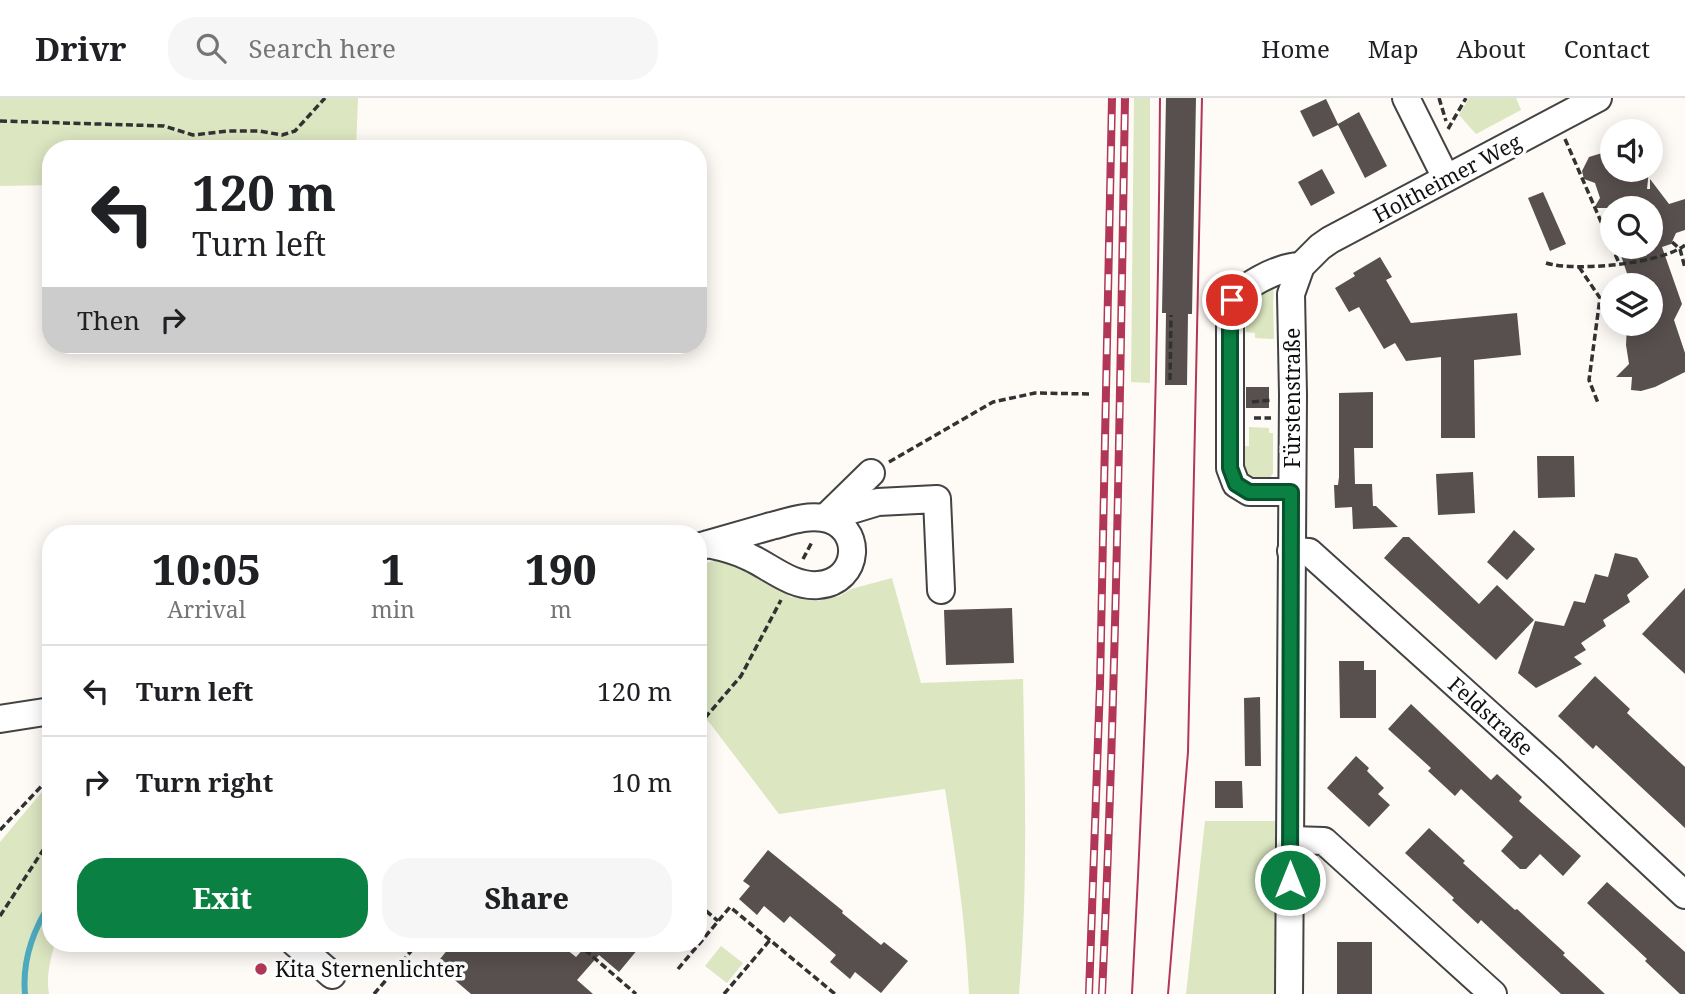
<!DOCTYPE html>
<html lang="en">
<head>
<meta charset="utf-8">
<style>
  :root { --surface:#fff; --page:#f6f6f6; --text:#202124; --muted:#757577; --line:#e0e0e0; --accent:#0b8043 }
  body { margin:0; font-family:"Noto Serif",serif; background:var(--page); color:var(--text); height:100vh; display:flex; flex-direction:column; font-size:26px; white-space:nowrap }
  * { box-sizing:border-box; margin:0 }
  p { font-size:23px; color:var(--muted) }
  .icon { flex:none; width:38px; height:38px; fill:none; stroke:currentColor; stroke-width:2; stroke-linecap:round; stroke-linejoin:round }
  .map { position:relative; flex:1; overflow:hidden }
  .details { position:absolute; left:42px; top:427px; width:665px; height:427px; display:flex; flex-direction:column; background:var(--surface); border-radius:28px; box-shadow:0 4px 18px #0003 }
  .details>* { flex:none }
  .top-card { position:absolute; left:42px; top:42px; width:665px; height:214px; border-radius:28px; box-shadow:0 4px 18px #0003; background:#fff; color:var(--text); overflow:hidden }
  .buttons { position:absolute; left:1600px; top:21px; display:grid; gap:14px }
  .buttons a { display:grid; place-items:center; width:63px; height:63px; border-radius:50%; background:var(--surface); box-shadow:0 4px 18px #0003; font-size:35px }
  .pin { position:absolute; display:grid; place-items:center; width:60px; height:60px; color:#fff; margin:-30px; border:4px solid #fff; border-radius:50%; box-shadow:0 2px 7px #0007 }
  .me { position:absolute; width:77px; margin:-38px; rotate:0deg; stroke-linejoin:round; filter:drop-shadow(0 0 5px #0008) }
  .turn { display:flex; align-items:center; gap:24px; height:147px; padding:0 35px; font-size:32px }
  .turn .icon { width:91px; height:91px; stroke-width:2.5 }
  .turn b { display:block; font-size:49px; line-height:60px }
  .then { display:flex; align-items:center; height:66px; padding:0 35px; background:#0003; gap:14px; font-size:26px }
  .eta { display:flex; justify-content:space-evenly; align-items:center; height:119px; text-align:center }
  .eta b { font-size:42px; font-weight:800; line-height:49px }
  .cta { display:flex; gap:14px; margin-top:auto; padding:14px 35px }
  .cta a { flex:1; height:80px; border-radius:28px; background:var(--accent); color:#fff; font-size:28px; font-weight:800; line-height:80px; text-align:center }
  .cta a+a { background:var(--page); color:var(--text) }
  ul { padding:0; list-style:none }
  li { display:flex; align-items:center; gap:21px; height:91px; padding:0 35px; border-top:2px solid var(--line) }
  li div { flex:1 }
  li b { display:block; font-size:26px }
  li em { font-style:normal }
  header { display:flex; align-items:center; gap:42px; box-sizing:border-box; height:98px; padding:0 35px; background:var(--surface); border-bottom:2px solid var(--line) }
  header strong { font-size:33px }
  nav { display:flex; gap:38px; margin-inline-start:auto; font-size:24px }
  .search { width:490px; height:63px; background:var(--page); display:flex; align-items:center; gap:18px; box-sizing:border-box; padding:0 24px; border-radius:28px; color:var(--muted); font-size:26px }
  .map>svg:first-child { display:block }
  .green { fill:#dce6c1 }
  .lines { fill:none; stroke-linecap:round; stroke-linejoin:round }
  .stream { stroke:#4ea9bf; stroke-width:6 }
  .building { fill:#58504e }
  .minor-casing { stroke:#434343; stroke-width:30 }
  .path { stroke:#323232; stroke-width:3.5; stroke-dasharray:7 3.5; stroke-linecap:butt }
  .minor { stroke:#fff; stroke-width:26 }
  .tram { stroke:#b23756; stroke-width:2 }
  .rail-casing { stroke:#b23756; stroke-width:8 }
  .rail { stroke:#fff; stroke-width:5; stroke-dasharray:16; stroke-linecap:butt }
  .route-casing { stroke:#07532c; stroke-width:18 }
  .route { stroke:#0b8043; stroke-width:12 }
  .poi-dot { fill:#b23756; stroke:#fff; stroke-width:2.5 }
  .labels { text-anchor:middle; dominant-baseline:central; stroke-width:7; stroke-linejoin:round; paint-order:stroke }
  .street-label { font-size:21px; fill:#101010; stroke:#fff }
  .poi-label { font-size:21px; fill:#101010; stroke:#fff; text-anchor:start }
</style>
</head>
<body>
<header>
<strong>Drivr</strong>
<div class="search"><svg class="icon" aria-label="search" viewBox="0 0 24 24"><circle cx="10" cy="10" r="6"/><path d="M15 15l6 6"/></svg>Search here</div>
<nav><a>Home</a><a>Map</a><a>About</a><a>Contact</a></nav>
</header>
<div class="map">
<svg width="1685" height="896" viewBox="0 0 1685 896">
  <rect width="100%" height="100%" fill="#fefaf5"/>
  <g class="green">
    <path d="M0,0H358L356,51H51V87L0,88Z"/>
    <path d="M1134,0H1150V285L1131,284Z"/>
    <path d="M1469,0H1516L1521,12L1476,36L1459,17Z"/>
    <path d="M1274,184L1273,205L1274,241L1255,240V235L1246,234V225L1240,224L1242,206Z"/>
    <path d="M1249,329L1269,330V335H1273V375C1268,388 1250,383 1243,374L1239,348H1249Z"/>
    <path d="M718,462L733,465L791,499L817,503L840,498L851,491L892,480L921,585L1023,581C1025,686 1028,791 1019,896H969C966,827 956,759 945,691L779,716L709,624L698,615V467Z"/>
    <path d="M51,683V845H55C50,862 46,879 49,896H0V744Z"/>
    <path d="M1205,723H1281L1274,896H1186Z"/>
    <path d="M721,848L743,865L727,885L705,868Z"/>
  </g>
  <g class="lines">
    <path class="stream" d="M25,896C22,863 33,832 51,804"/>
  </g>
  <g class="building">
    <path d="M1166,0H1196L1192,216H1188L1187,287H1165L1166,215H1162Z"/>
    <path d="M1326,1L1338,26L1359,14L1387,68L1365,80L1338,27L1313,39L1300,13Z"/>
    <path d="M1612,52V72H1649L1647,91H1650V81L1669,106L1685,101V132L1676,135L1671,146L1662,149L1682,206L1674,222L1685,255V274L1655,289L1641,293L1631,292L1632,279H1616L1629,266L1626,247L1627,226H1650V187H1631L1618,149H1650V110H1594L1600,100L1595,85L1584,81L1582,73L1589,59Z"/>
    <path d="M1322,71L1335,95L1311,108L1298,84Z"/>
    <path d="M1543,94L1566,146L1550,153L1528,100Z"/>
    <path d="M1380,159L1392,179L1386,182L1411,225L1517,215L1521,257L1474,262L1475,340H1441V259L1406,263L1395,245L1384,251L1359,209L1349,214L1335,190L1355,178L1353,175Z"/>
    <rect x="1246" y="289" width="23" height="21"/>
    <path d="M1373,294V350H1354L1355,386H1372L1373,408H1376L1398,429L1353,431L1352,409L1335,410L1334,387H1338L1339,379V295Z"/>
    <path d="M1537,358H1574L1575,399L1538,400Z"/>
    <path d="M1473,374L1475,415L1438,417L1436,376Z"/>
    <path d="M1514,432L1535,451L1507,482L1487,464Z"/>
    <path d="M1403,439H1409L1479,506L1497,487L1534,522L1496,562L1384,460Z"/>
    <path d="M1615,455L1637,460L1649,479L1627,497L1630,504L1603,522L1606,528L1581,545L1586,552L1574,559L1582,566L1536,590L1518,575L1535,523L1564,528L1574,503L1585,505L1595,476L1608,479Z"/>
    <path d="M1685,490V576L1642,536Z"/>
    <path d="M1012,510L1014,565L946,567L944,512Z"/>
    <path d="M1339,563H1364V572H1376V620H1340Z"/>
    <path d="M1595,578L1630,611L1627,615L1685,669V730L1596,647L1593,651L1558,618Z"/>
    <path d="M1260,599L1261,668H1245L1244,600Z"/>
    <path d="M1411,606L1491,682L1497,676L1522,699L1519,703L1581,758L1563,778L1540,756L1526,771H1520L1501,753L1513,739L1461,691L1455,698L1428,673L1431,670L1388,631Z"/>
    <path d="M1356,658L1369,670L1367,673L1384,690L1378,696L1390,707L1369,729L1327,690Z"/>
    <path d="M1215,683H1242L1243,710H1215Z"/>
    <path d="M1429,730L1465,763L1463,765L1515,812L1517,811L1565,855L1563,857L1605,896H1561L1481,822L1478,826L1452,802L1454,800L1405,755Z"/>
    <path d="M768,752L843,813L842,815L881,847L884,844L908,863L881,895L855,874L850,881L830,864L836,857L790,818L784,825L764,808L757,817L739,801L750,788L743,783Z"/>
    <path d="M1607,784L1685,854V896H1680L1645,863L1647,861L1587,805Z"/>
    <rect x="1337" y="844" width="35" height="52"/>
    <path d="M453,845H553L564,854L566,851L576,859L587,847L585,845H643L619,874L599,857L577,882L593,896H471L436,866Z"/>
  </g>
  <g class="lines">
    <g class="minor-casing">
      <g id="minor">
        <path d="M1406,0L1446,80"/>
        <path d="M1291,394H1249L1236,386L1230,370V210C1236,189 1280,168 1301,168"/>
        <path d="M826,419L871,375"/>
        <path d="M825,420L878,404L937,401L941,492"/>
        <path d="M698,449C722,442 746,435 771,428C788,424 805,417 823,420C864,427 861,484 818,487C792,489 771,469 749,459C736,452 722,449 708,446"/>
        <path d="M1291,453L1309,454L1552,673L1685,797"/>
        <path d="M0,621L51,613"/>
        <path d="M1290,742L1324,743L1493,896"/>
        <path d="M295,845L332,877"/>
        <path d="M1289,896L1293,297L1291,196L1301,168L1320,149L1330,142L1598,0"/>
      </g>
    </g>
    <g class="path">
      <path d="M1439,0L1446,23"/>
      <path d="M0,23L164,28L193,37L228,33H259L282,37L295,33L325,0"/>
      <path d="M1448,31L1466,0"/>
      <path d="M1565,41L1619,165"/>
      <path d="M1672,144L1680,151L1685,170"/>
      <path d="M1546,165C1575,174 1661,166 1685,147"/>
      <path d="M1579,169L1600,200L1589,282L1598,305"/>
      <path d="M1170,282L1171,217"/>
      <path d="M1252,304L1272,302"/>
      <path d="M1254,320H1271"/>
      <path d="M889,364L993,304L1035,295L1090,296"/>
      <path d="M803,461L812,444"/>
      <path d="M698,628L741,578L781,502"/>
      <path d="M0,732L51,678"/>
      <path d="M698,806L718,823"/>
      <path d="M0,818L51,740"/>
      <path d="M577,845L636,896"/>
      <path d="M678,871L730,809L835,896"/>
      <path d="M374,896L418,845"/>
      <path d="M724,896L770,842"/>
    </g>
    <use href="#minor" class="minor"/>
    <g class="tram">
      <path d="M1132,896C1148,598 1158,299 1160,0"/>
      <path d="M1168,896L1188,654L1202,0"/>
    </g>
    <g class="rail-casing">
      <g id="rail">
        <path d="M1089,896L1100,586L1112,0"/>
        <path d="M1102,896C1116,598 1120,299 1125,0"/>
      </g>
    </g>
    <use href="#rail" class="rail"/>
  </g>
  <g class="lines">
    <g class="route-casing">
      <path id="route" d="M1232,202L1230,210V370L1236,386L1249,394H1291L1290,782"/>
    </g>
    <use href="#route" class="route"/>
  </g>
  <circle class="poi-dot" cx="261" cy="871" r="7"/>
  <g class="labels">
    <g class="street-label">
      <text transform="translate(1447 80) rotate(-28)">Holtheimer Weg</text>
      <text transform="translate(1292 300) rotate(-90)">Fürstenstraße</text>
      <text transform="translate(1491 618) rotate(42)">Feldstraße</text>
    </g>
    <g class="poi-label">
      <text x="275" y="871">Kita Sternenlichter</text>
    </g>
  </g>
</svg>
<div class="buttons">
<a><svg class="icon" aria-label="sound" viewBox="0 0 24 24"><path d="M4 9h4l5-4v14l-5-4H4zM17 9q2 3 0 6"/></svg></a>
<a><svg class="icon" aria-label="search" viewBox="0 0 24 24"><circle cx="10" cy="10" r="6"/><path d="M15 15l6 6"/></svg></a>
<a><svg class="icon" aria-label="layers" viewBox="0 0 24 24"><path d="M12 4l9 5-9 5-9-5zM3 14l9 5 9-5"/></svg></a>
</div>
<div class="pin" style="left:1232px;top:202px;background:#d93025"><svg class="icon" aria-label="arrive" viewBox="0 0 24 24"><path d="M6 21V4h12l-3 4 3 4H6"/></svg></div>
<svg class="me" style="left:1290px;top:782px" viewBox="-20 -20 40 40"><circle r="17" fill="#0b8043" stroke="#fff" stroke-width="3"/><path d="M0-11L8 9 0 5-8 9z" fill="#fff"/></svg>
<div class="top-card">
<div class="turn"><svg class="icon" aria-label="left" viewBox="0 0 24 24"><path d="M17 20v-9H6M10 6l-5 5 5 5"/></svg><div><b>120 m</b>Turn left</div></div>
<div class="then">Then<svg class="icon" aria-label="right" viewBox="0 0 24 24"><path d="M7 20v-9h11M14 6l5 5-5 5"/></svg></div>
</div>
<section class="details">
<div class="eta">
<div><b>10:05</b><p>Arrival</p></div>
<div><b>1</b><p>min</p></div>
<div><b>190</b><p>m</p></div>
</div>
<ul>
<li><svg class="icon" aria-label="left" viewBox="0 0 24 24"><path d="M17 20v-9H6M10 6l-5 5 5 5"/></svg><div><b>Turn left</b></div><em>120 m</em></li>
<li><svg class="icon" aria-label="right" viewBox="0 0 24 24"><path d="M7 20v-9h11M14 6l5 5-5 5"/></svg><div><b>Turn right</b></div><em>10 m</em></li>
</ul>
<div class="cta"><a>Exit</a><a>Share</a></div>
</section>
</div>
</body>
</html>
